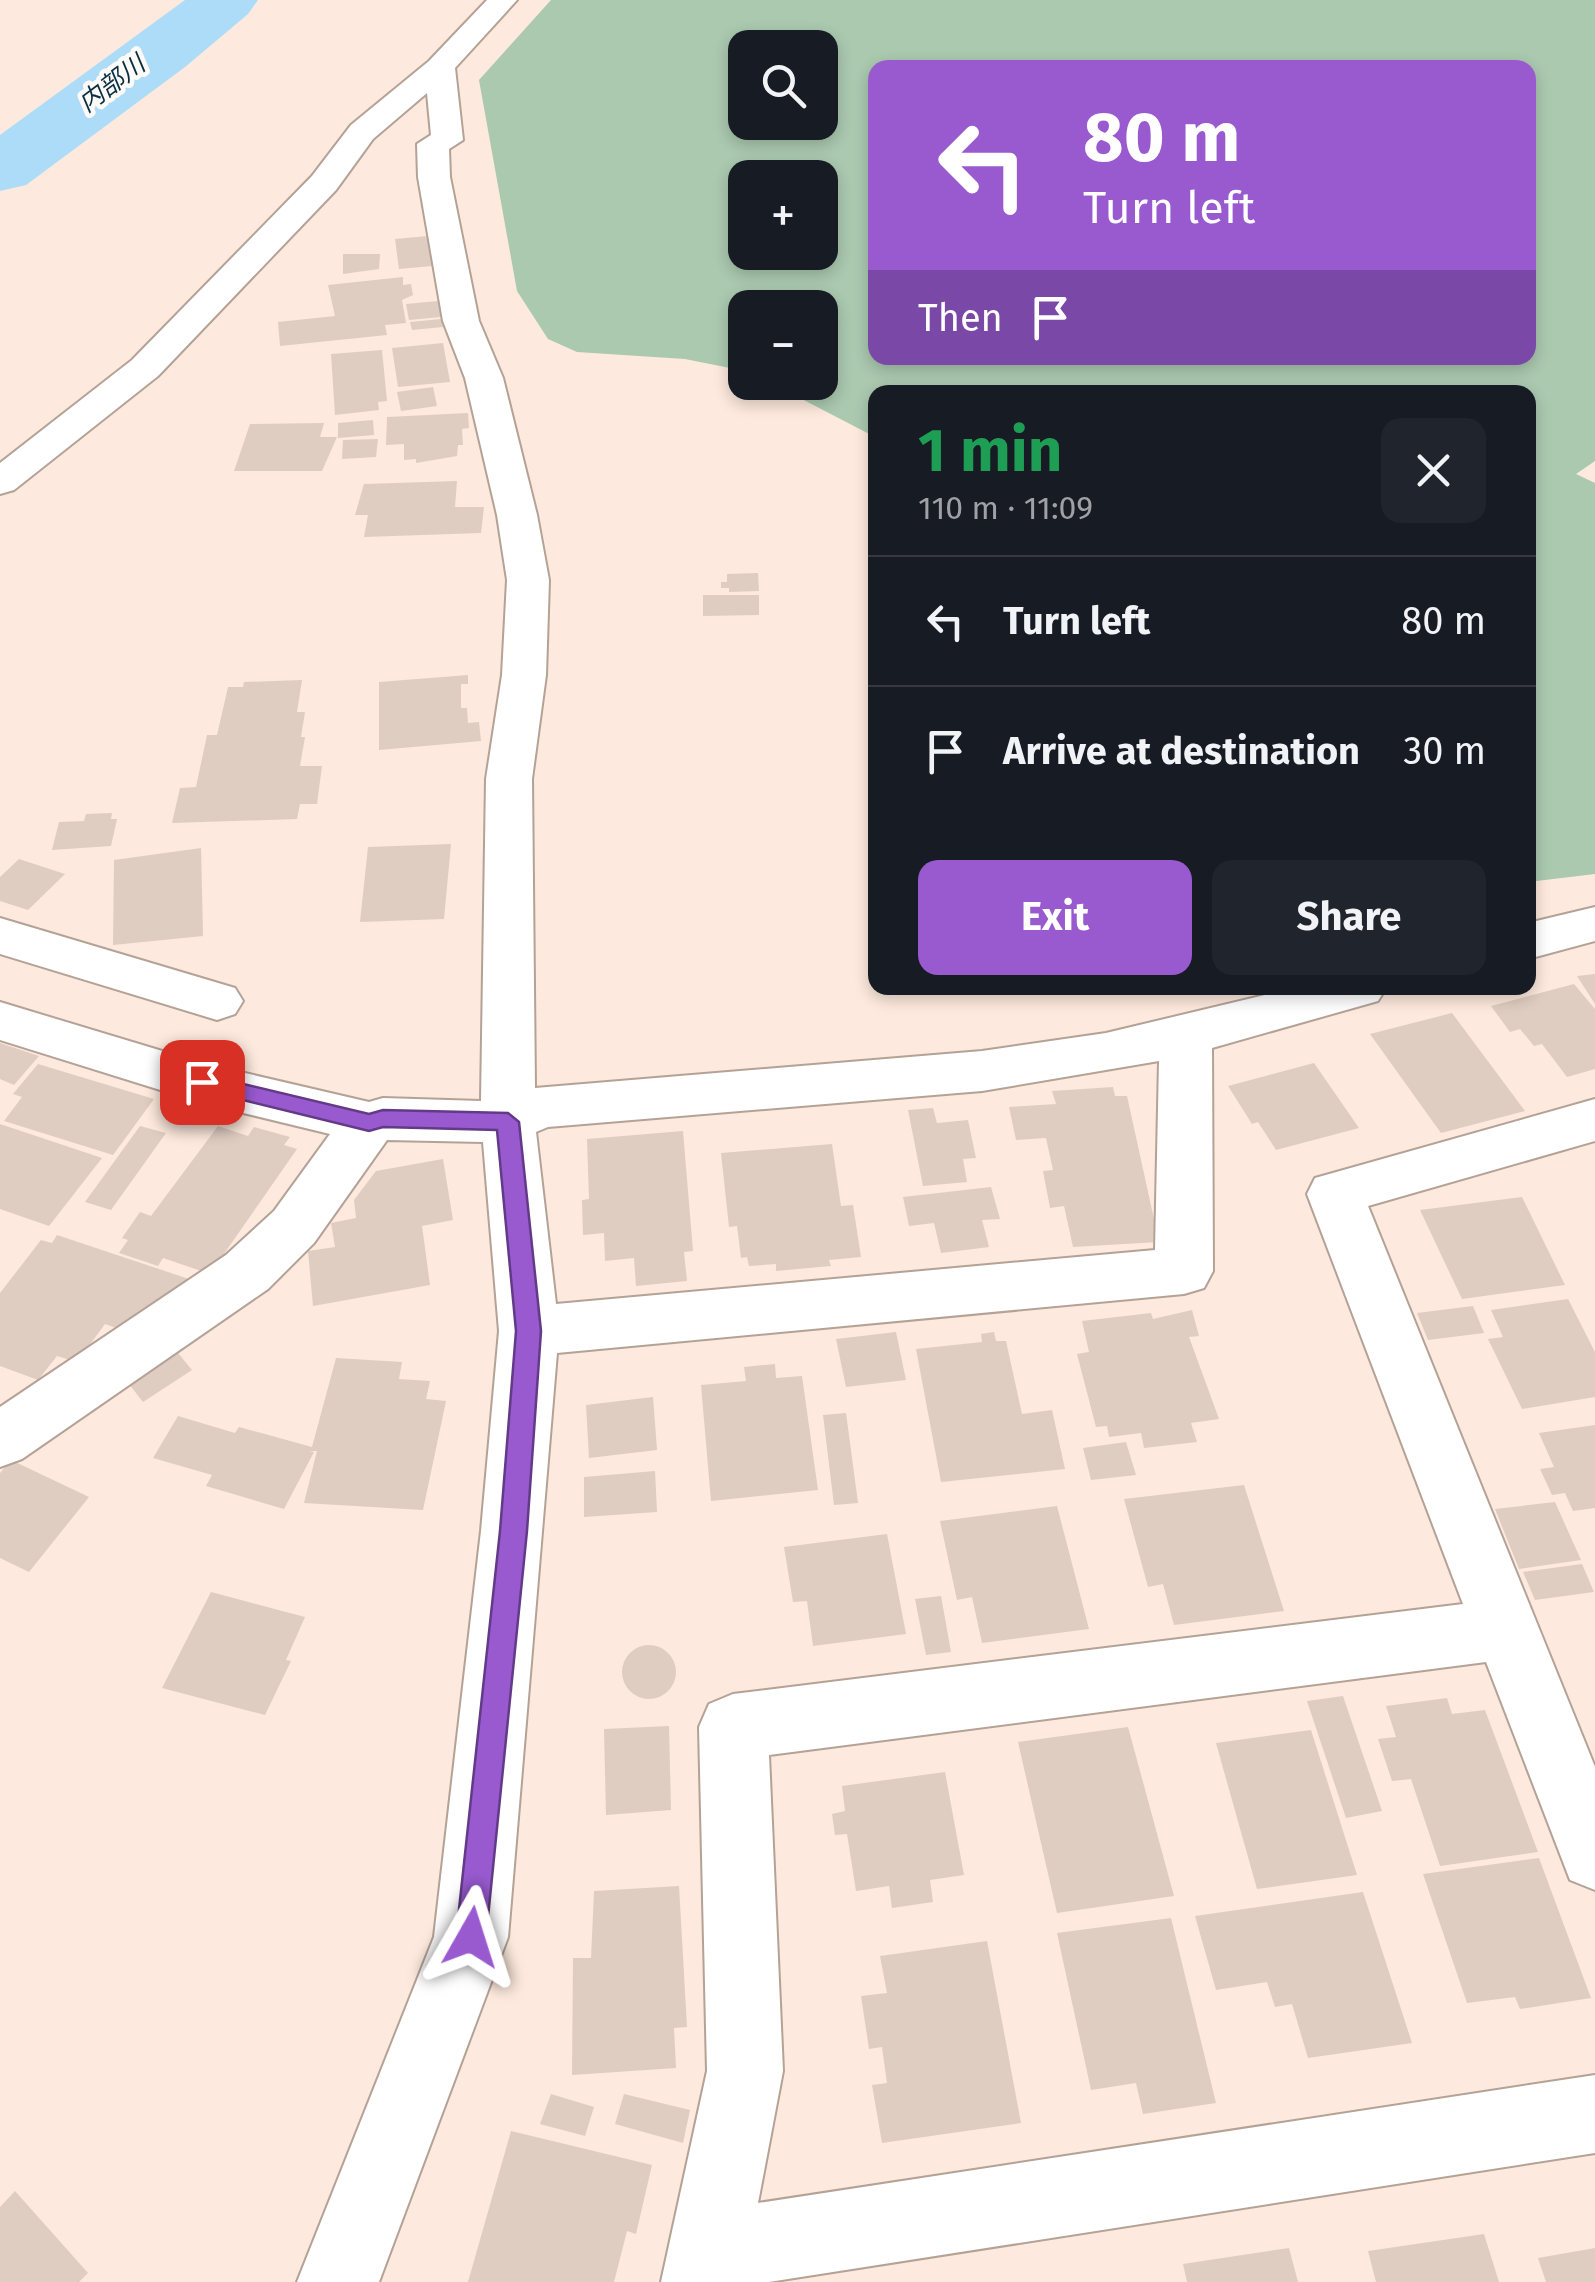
<!DOCTYPE html>
<html lang="en">
<head>
<meta charset="utf-8">
<style>
  :root { --surface:#171b24; --page:#20242c; --text:#f1f3f6; --muted:#9ea1a6; --line:#363941; --accent:#995ad0 }
  body { margin:0; font-family:"Fira Sans","Noto Sans JP",sans-serif; background:var(--page); color:var(--text); height:100vh; display:flex; flex-direction:column; font-size:38px; white-space:nowrap }
  * { box-sizing:border-box; margin:0 }
  p { font-size:32px; color:var(--muted) }
  .icon { flex:none; width:55px; height:55px; fill:none; stroke:currentColor; stroke-width:2; stroke-linecap:round; stroke-linejoin:round }
  .map { position:relative; flex:1; overflow:hidden }
  .details { position:absolute; left:868px; top:385px; width:668px; height:610px; display:flex; flex-direction:column; background:var(--surface); border-radius:20px; box-shadow:0 5px 15px #0003 }
  .details>* { flex:none }
  .guide { position:absolute; left:868px; top:60px; width:668px; height:305px; border-radius:20px; box-shadow:0 5px 15px #0003; background:#995ad0; color:#fff; overflow:hidden }
  .tools { position:absolute; left:728px; top:30px; display:grid; gap:20px }
  .tools a { display:grid; place-items:center; width:110px; height:110px; border-radius:20px; background:var(--surface); box-shadow:0 5px 15px #0003; font-size:50px }
  .pin { position:absolute; display:grid; place-items:center; width:85px; height:85px; color:#fff; margin:-42px; border-radius:20px; box-shadow:0 5px 15px #0006 }
  .me { position:absolute; width:110px; margin:-55px; rotate:6deg; stroke-linejoin:round; filter:drop-shadow(0 0 8px #0008) }
  .turn { display:flex; align-items:center; gap:35px; height:210px; padding:0 50px; font-size:45px }
  .turn .icon { width:130px; height:130px; stroke-width:2.5 }
  .turn b { display:block; font-size:70px; line-height:85px }
  .then { display:flex; align-items:center; height:95px; padding:0 50px; background:#0003; gap:20px; font-size:38px }
  .round { display:grid; place-items:center; flex:none; width:105px; height:105px; border-radius:20px; background:var(--page) }
  .overview { display:flex; align-items:center; justify-content:space-between; height:170px; padding:0 50px }
  h1 { font-size:60px; font-weight:700; line-height:75px; color:#1e9e55 }
  .cta { display:flex; gap:20px; margin-top:auto; padding:20px 50px }
  .cta a { flex:1; height:115px; border-radius:20px; background:var(--accent); color:#fff; font-size:40px; font-weight:700; line-height:115px; text-align:center }
  .cta a+a { background:var(--page); color:var(--text) }
  ul { padding:0; list-style:none }
  li { display:flex; align-items:center; gap:30px; height:130px; padding:0 50px; border-top:2px solid var(--line) }
  li div { flex:1 }
  li b { display:block; font-size:38px }
  li em { font-style:normal }
  .map>svg:first-child { display:block }
  .green { fill:#aac9af; fill-rule:evenodd }
  .lines { fill:none; stroke-linecap:round; stroke-linejoin:round }
  .river { fill:#acdcf7; fill-rule:evenodd }
  .building { fill:#e0cdc1 }
  .minor-casing { stroke:#b4a297; stroke-width:4 }
  .minor { fill:#fff; fill-rule:evenodd }
  .route { fill:#995ad0; stroke:#633a87; stroke-width:2.5 }
  .labels { text-anchor:middle; dominant-baseline:central; stroke-width:9; stroke-linejoin:round; paint-order:stroke }
  .far-water-label { font-size:25px; font-style:italic; fill:#052f42; stroke:#fefaf7 }
</style>
</head>
<body>
<div class="map">
<svg width="1595" height="2282" viewBox="0 0 1595 2282">
  <rect width="100%" height="100%" fill="#fde9dd"/>
  <path class="green" d="M551,0H1595V461L1576,474L1595,483V874L1528,882V392H875V437L771,383L820,382V308H745V371L685,359L577,352L548,339L517,291L479,80ZM745,48H820V122H745ZM875,68H1528V358H875ZM745,178H820V252H745Z"/>
  <g class="lines">
    <path class="river" d="M185,0H258L248,14L185,67L26,185L0,191V135Z"/>
  </g>
  <g class="building">
    <path d="M428,236L432,266L399,269L395,239Z"/>
    <path d="M343,254H380L379,269L343,274Z"/>
    <path d="M403,277V285L411,284L413,295L402,300L406,323L385,325L387,335L280,346L278,322L335,316L328,285Z"/>
    <path d="M438,301L441,317L409,320L406,304Z"/>
    <path d="M441,319L443,327L412,330L410,322Z"/>
    <path d="M443,343L450,382L398,387L392,348Z"/>
    <path d="M382,350L387,401L378,402L379,410L335,415L331,354Z"/>
    <path d="M433,387L437,406L401,411L397,392Z"/>
    <path d="M468,413L469,428L462,429L463,445H458L457,456L416,463V459L404,460V444L386,445L387,417Z"/>
    <path d="M373,420L374,435L338,438V423Z"/>
    <path d="M324,423L320,437H337L322,471H234L250,424Z"/>
    <path d="M378,439L376,457L342,459L343,440Z"/>
    <path d="M457,481L455,507H484L481,533L364,537L368,515H355L364,484Z"/>
    <path d="M758,573L759,591L729,592V588H721V582H727V574Z"/>
    <path d="M703,595H759V615L703,616Z"/>
    <path d="M468,675V684H461V708H467L468,723L479,722L481,741L379,750V682Z"/>
    <path d="M302,680L297,712H305L301,737H305L300,766H322L317,804H300L297,819L172,823L180,788L196,787L207,735H217L228,687H243L244,682Z"/>
    <path d="M112,813L111,819H117L111,846L52,850L59,822L84,821L86,814Z"/>
    <path d="M451,844L444,919L360,922L368,847Z"/>
    <path d="M201,848L203,936L113,945L114,860Z"/>
    <path d="M19,859L65,874L28,910L0,901V877Z"/>
    <path d="M1595,974V1004L1577,976Z"/>
    <path d="M1574,984L1595,1009V1069L1567,1077L1542,1044L1534,1046L1520,1029L1510,1032L1491,1006Z"/>
    <path d="M1452,1013L1525,1111L1441,1133L1370,1034Z"/>
    <path d="M0,1043L39,1056L14,1085L0,1079Z"/>
    <path d="M1314,1063L1359,1128L1276,1150L1258,1122L1252,1124L1228,1086Z"/>
    <path d="M38,1064L154,1099L113,1155L4,1121L22,1097L13,1094Z"/>
    <path d="M1113,1087L1115,1096H1127L1159,1242L1073,1247L1064,1206L1050,1208L1043,1171L1053,1170L1046,1138L1016,1140L1009,1107L1056,1104L1052,1091Z"/>
    <path d="M933,1108L937,1123L968,1120L976,1158L963,1159L967,1182L923,1186L908,1110Z"/>
    <path d="M0,1124L102,1158L49,1226L0,1209Z"/>
    <path d="M140,1126L166,1133L111,1210L85,1202Z"/>
    <path d="M218,1126L248,1136L254,1127L290,1137L284,1145L297,1149L210,1274L163,1258L158,1266L119,1253L128,1240L122,1238L140,1212L151,1216Z"/>
    <path d="M683,1131L693,1251L684,1252L687,1281L636,1286L634,1258L605,1261L604,1233L583,1235L582,1200L589,1199L587,1139Z"/>
    <path d="M832,1144L841,1206L853,1205L861,1257L829,1260L831,1266L776,1271V1264L749,1266L747,1257L741,1258L737,1226L729,1227L721,1153Z"/>
    <path d="M443,1159L453,1220L422,1226L430,1285L313,1306L308,1251L335,1247L331,1223L356,1218L354,1200L376,1171Z"/>
    <path d="M991,1187L1000,1219L982,1220L989,1247L941,1253L934,1223L909,1226L903,1197Z"/>
    <path d="M1522,1197L1565,1285L1462,1299L1420,1210Z"/>
    <path d="M57,1235L201,1283L147,1319L136,1314L124,1331L105,1324L77,1362L57,1356L38,1380L0,1366V1293L41,1240L52,1243Z"/>
    <path d="M1568,1299L1595,1352V1397L1522,1409L1488,1339L1503,1337L1491,1310Z"/>
    <path d="M1473,1306L1484,1333L1428,1340L1417,1313Z"/>
    <path d="M1192,1310L1199,1336L1189,1337L1219,1419L1191,1423L1197,1442L1144,1448L1141,1433L1109,1437L1107,1426L1096,1427L1077,1354L1089,1352L1082,1321L1151,1313L1153,1319Z"/>
    <path d="M896,1332L906,1380L846,1387L836,1339Z"/>
    <path d="M994,1332L996,1341H1006L1022,1414L1052,1410L1065,1469L941,1482L916,1349L982,1342L981,1334Z"/>
    <path d="M178,1353L192,1370L143,1402L129,1384Z"/>
    <path d="M336,1358L402,1362L399,1379L430,1381L426,1399L446,1401L423,1510L304,1503L317,1451H309L314,1452L284,1509L206,1486L212,1475L153,1458L178,1416L235,1433L239,1427L312,1447Z"/>
    <path d="M775,1364L776,1378L802,1376L818,1490L711,1501L701,1385L746,1381L744,1367Z"/>
    <path d="M653,1397L657,1450L589,1458L586,1405Z"/>
    <path d="M846,1413L858,1503L834,1505L823,1415Z"/>
    <path d="M1595,1425V1508L1573,1511L1565,1493L1552,1495L1540,1469L1554,1467L1539,1433Z"/>
    <path d="M1126,1442L1136,1475L1091,1480L1083,1448Z"/>
    <path d="M11,1460L89,1497L29,1572L0,1558V1473Z"/>
    <path d="M655,1471L657,1512L584,1517V1477Z"/>
    <path d="M1244,1485L1284,1611L1174,1625L1163,1584L1148,1587L1124,1499Z"/>
    <path d="M1555,1502L1581,1560L1519,1569L1495,1509Z"/>
    <path d="M1057,1506L1089,1629L982,1643L972,1597L957,1600L940,1521Z"/>
    <path d="M887,1534L906,1634L813,1646L807,1601L793,1602L784,1547Z"/>
    <path d="M1582,1564L1594,1592L1535,1600L1523,1572Z"/>
    <path d="M211,1592L305,1617L286,1660L291,1661L265,1715L162,1688Z"/>
    <path d="M941,1596L951,1652L926,1655L915,1599Z"/>
    <circle cx="649" cy="1672" r="27"/>
    <path d="M1343,1696L1382,1811L1346,1818L1307,1701Z"/>
    <path d="M1447,1698L1452,1714L1485,1710L1538,1852L1440,1866L1411,1779L1392,1781L1378,1739L1396,1737L1386,1706Z"/>
    <path d="M669,1726L671,1810L606,1815L604,1729Z"/>
    <path d="M1128,1727L1174,1896L1057,1913L1018,1742Z"/>
    <path d="M1311,1730L1357,1875L1257,1889L1216,1743Z"/>
    <path d="M945,1772L964,1875L930,1880L933,1902L892,1908L889,1886L856,1891L847,1834L835,1835L832,1814L845,1811L842,1786Z"/>
    <path d="M1539,1858L1591,1998L1520,2009L1515,1997L1467,2003L1423,1874Z"/>
    <path d="M679,1886L687,2027L674,2028L676,2068L572,2075L573,1958H591L594,1891Z"/>
    <path d="M1363,1892L1412,2043L1308,2058L1292,2004L1275,2007L1267,1982L1216,1990L1195,1916Z"/>
    <path d="M1171,1918L1216,2103L1143,2114L1136,2083L1091,2090L1057,1933Z"/>
    <path d="M987,1941L1021,2123L882,2143L872,2085L887,2083L882,2047L869,2049L861,1996L887,1993L880,1956Z"/>
    <path d="M551,2094L594,2107L585,2136L540,2124Z"/>
    <path d="M624,2094L690,2110L683,2143L615,2124Z"/>
    <path d="M511,2131L652,2165L636,2234L627,2231L614,2282H468Z"/>
    <path d="M15,2191L88,2273L79,2282H0V2207Z"/>
    <path d="M1484,2234L1499,2282H1376L1368,2251Z"/>
    <path d="M1289,2248L1298,2282H1187L1183,2264Z"/>
    <path d="M1595,2248V2282H1546L1538,2258Z"/>
  </g>
  <g class="lines">
    <g class="minor-casing">
      <g id="minor">
        <path d="M487,0H517L455,68L463,140L449,149L450,177L479,321L503,378L537,515L549,580L546,675L532,779L535,1088L982,1051L1106,1033L1294,988H1386L1378,1001L1212,1048L1213,1271L1204,1288L1184,1294L557,1353L508,1937L379,2282H297L434,1937L481,1531L499,1331L483,1142L387,1140L314,1243L268,1289L22,1459L0,1467V1407L226,1255L274,1211L330,1134L202,1103L0,1040V1002L202,1063L369,1102L383,1098L481,1101L486,779L502,675L507,580L497,515L465,378L443,321L418,177L417,144L431,135L427,93L373,139L336,190L158,376L14,490L0,494V463L132,360L312,176L351,125L429,61ZM1159,1061L1155,1250L556,1304L536,1132L548,1127L982,1091Z"/>
        <path d="M1595,907V941L1528,959V923Z"/>
        <path d="M0,918L235,988L243,1001L235,1014L217,1020L0,954Z"/>
        <path d="M1595,1099V1141L1368,1206L1595,1767V1890L1570,1880L1486,1662L769,1755L783,2071L758,2203L1595,2075V2153L769,2282H661L707,2071L699,1727L709,1704L733,1694L1463,1604L1307,1194L1315,1178Z"/>
      </g>
    </g>
    <use href="#minor" class="minor"/>
  </g>
  <path class="route" d="M202,1074L369,1114L383,1110L508,1113L519,1122L541,1331L527,1531L486,1937L481,1948L471,1952L460,1948L456,1937L500,1531L516,1331L497,1130L383,1127L369,1131L194,1088L191,1082Z"/>
  <g class="labels">
    <g class="far-water-label">
      <text transform="translate(112 84) rotate(-37)">内部川</text>
    </g>
  </g>
</svg>
<div class="tools">
<a><svg class="icon" aria-label="search" viewBox="0 0 24 24"><circle cx="10" cy="10" r="6"/><path d="M15 15l6 6"/></svg></a>
<a>+</a>
<a>−</a>
</div>
<div class="pin" style="left:202px;top:1082px;background:#d93025"><svg class="icon" aria-label="arrive" viewBox="0 0 24 24"><path d="M6 21V4h12l-3 4 3 4H6"/></svg></div>
<svg class="me" style="left:471px;top:1937px" viewBox="-20 -20 40 40"><path d="M0-17L14 15 0 8-14 15z" fill="#995ad0" stroke="#fff" stroke-width="4"/></svg>
<div class="guide">
<div class="turn"><svg class="icon" aria-label="left" viewBox="0 0 24 24"><path d="M17 20v-9H6M10 6l-5 5 5 5"/></svg><div><b>80 m</b>Turn left</div></div>
<div class="then">Then<svg class="icon" aria-label="arrive" viewBox="0 0 24 24"><path d="M6 21V4h12l-3 4 3 4H6"/></svg></div>
</div>
<section class="details">
<div class="overview"><div><h1>1 min</h1><p>110 m · 11:09</p></div><a class="round"><svg class="icon" aria-label="close" viewBox="0 0 24 24"><path d="M6 6l12 12M18 6L6 18"/></svg></a></div>
<ul>
<li><svg class="icon" aria-label="left" viewBox="0 0 24 24"><path d="M17 20v-9H6M10 6l-5 5 5 5"/></svg><div><b>Turn left</b></div><em>80 m</em></li>
<li><svg class="icon" aria-label="arrive" viewBox="0 0 24 24"><path d="M6 21V4h12l-3 4 3 4H6"/></svg><div><b>Arrive at destination</b></div><em>30 m</em></li>
</ul>
<div class="cta"><a>Exit</a><a>Share</a></div>
</section>
</div>
</body>
</html>
